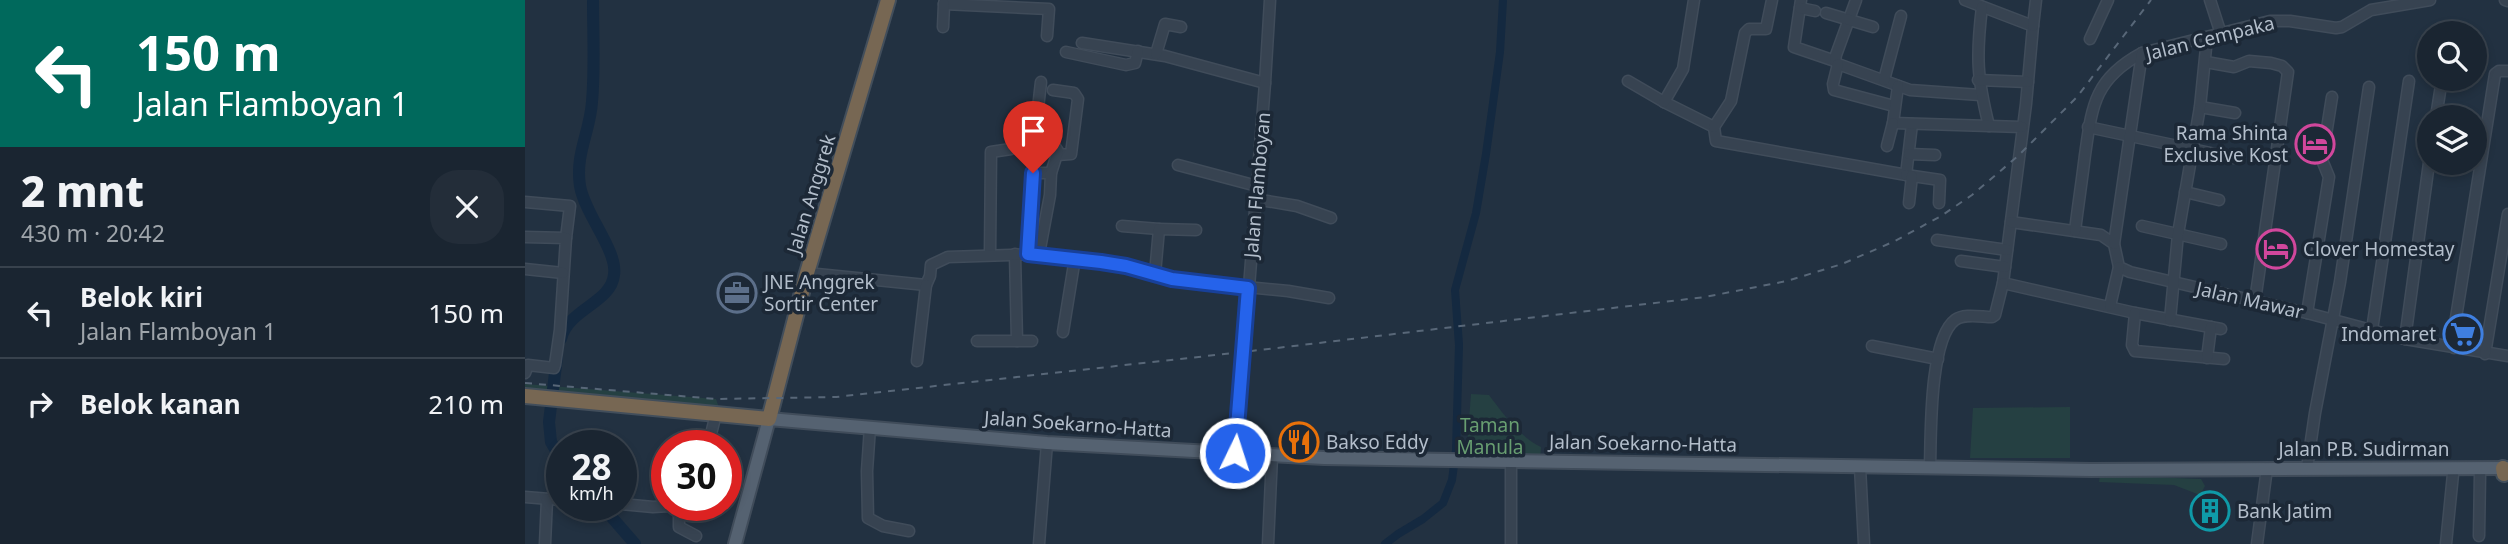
<!DOCTYPE html>
<html lang="id">
<head>
<meta charset="utf-8">
<style>
  :root { --surface:#1a2531; --page:#232d39; --text:#f1f3f6; --muted:#9fa5ab; --line:#38424d }
  body { margin:0; font-family:"Noto Sans",sans-serif; background:var(--page); color:var(--text); height:100vh; display:flex; flex-direction:column; font-size:26px; white-space:nowrap }
  * { box-sizing:border-box; margin:0 }
  p { font-size:23px; color:var(--muted) }
  .icon { flex:none; width:38px; height:38px; fill:none; stroke:currentColor; stroke-width:2; stroke-linecap:round; stroke-linejoin:round }
  .map { position:relative; flex:1; overflow:hidden }
  .sheet { display:flex; flex-direction:column; background:var(--surface); width:525px }
  .sheet>* { flex:none }
  .guide { background:#00695c; color:#fff; overflow:hidden }
  .controls { position:absolute; left:1892px; top:21px; display:grid; gap:14px }
  .controls a { display:grid; place-items:center; width:70px; height:70px; border-radius:50%; background:var(--surface); box-shadow:0 4px 10px #0003,0 0 0 2px var(--line); font-size:35px }
  .speed { position:absolute; left:21px; top:430px; display:flex; gap:14px; font-size:35px; font-weight:700; text-align:center }
  .speed>* { display:grid; place-content:center; width:91px; height:91px; border-radius:50%; background:var(--surface); box-shadow:0 4px 10px #0003,0 0 0 2px var(--line); line-height:1 }
  .speed small { font-size:18px; font-weight:400 }
  .speed .limit { border:10px solid #d22; background:#fff; color:#111 }
  .pin { position:absolute; display:grid; place-items:center; width:60px; height:60px; color:#fff; margin:-72px -30px; border-radius:50% 50% 50% 0; rotate:-45deg; box-shadow:0 0 7px #0007 }
  .pin .icon { rotate:45deg }
  .me { position:absolute; width:77px; margin:-38px; rotate:4deg; stroke-linejoin:round; filter:drop-shadow(0 0 5px #0008) }
  .turn { display:flex; align-items:center; gap:24px; height:147px; padding:0 21px; font-size:32px }
  .turn .icon { width:91px; height:91px; stroke-width:2.5 }
  .turn b { display:block; font-size:49px; line-height:60px }
  .round { display:grid; place-items:center; flex:none; width:74px; height:74px; border-radius:28px; background:var(--page) }
  .head { display:flex; align-items:center; justify-content:space-between; height:119px; padding:0 21px }
  h1 { font-size:42px; font-weight:800; line-height:52px }
  ul { padding:0; list-style:none }
  li { display:flex; align-items:center; gap:21px; height:91px; padding:0 21px; border-top:2px solid var(--line) }
  li div { flex:1 }
  li b { display:block; font-size:26px }
  li em { font-style:normal }
  main { display:flex; flex:1; min-height:0 }
  .map>svg:first-child { display:block }
  .green { fill:#254042 }
  .lines { fill:none; stroke-linecap:round; stroke-linejoin:round }
  .canal { stroke:#142940; stroke-width:8 }
  .river { stroke:#142940; stroke-width:12 }
  .minor-casing { stroke:#404c5a; stroke-width:13 }
  .major-casing { stroke:#404c5a; stroke-width:16 }
  .highway-casing { stroke:#424e5b; stroke-width:18 }
  .minor { stroke:#374351; stroke-width:10 }
  .major { stroke:#556271; stroke-width:12 }
  .highway { stroke:#776753; stroke-width:14 }
  .rail { stroke:#586778; stroke-width:2; stroke-dasharray:7 7; stroke-linecap:butt }
  .route-casing { stroke:#184099; stroke-width:18 }
  .route { stroke:#2563eb; stroke-width:12 }
  .labels { text-anchor:middle; dominant-baseline:central; stroke-width:7; stroke-linejoin:round; paint-order:stroke }
  .street-label { font-size:19px; fill:#b3becb; stroke:#1c2836 }
  .poi-label { font-size:19px; fill:#b3becb; stroke:#1c2836; text-anchor:start }
  .park-label { font-size:19px; fill:#689e71; stroke:#1c2836 }
</style>
</head>
<body>
<main>
<section class="sheet">
<div class="guide">
<div class="turn"><svg class="icon" aria-label="left" viewBox="0 0 24 24"><path d="M17 20v-9H6M10 6l-5 5 5 5"/></svg><div><b>150 m</b>Jalan Flamboyan 1</div></div>
</div>
<div class="head"><div><h1>2 mnt</h1><p>430 m · 20:42</p></div><a class="round"><svg class="icon" aria-label="close" viewBox="0 0 24 24"><path d="M6 6l12 12M18 6L6 18"/></svg></a></div>
<ul>
<li><svg class="icon" aria-label="left" viewBox="0 0 24 24"><path d="M17 20v-9H6M10 6l-5 5 5 5"/></svg><div><b>Belok kiri</b><p>Jalan Flamboyan 1</p></div><em>150 m</em></li>
<li><svg class="icon" aria-label="right" viewBox="0 0 24 24"><path d="M7 20v-9h11M14 6l5 5-5 5"/></svg><div><b>Belok kanan</b></div><em>210 m</em></li>
</ul>
</section>
<div class="map">
<svg width="1983" height="544" viewBox="0 0 1983 544">
  <rect width="100%" height="100%" fill="#223141"/>
  <g class="green">
    <path d="M0,384L191,399L196,414L0,394Z"/>
    <path d="M946,394L964,395C979,415 994,436 1016,447L1015,461L941,459Z"/>
    <path d="M1545,407V458H1445L1448,408Z"/>
    <path d="M1575,475L1676,479L1680,486L1675,495L1649,485L1574,482Z"/>
  </g>
  <g class="lines">
    <path class="canal" d="M860,544L873,534L898,519L918,503L927,480L931,450L934,345L930,290L951,213L961,154L975,52L978,0"/>
    <g class="river">
      <path d="M36,339C43,309 86,303 89,275C93,251 60,215 55,186C50,154 65,132 67,102C70,69 68,34 68,0"/>
      <path d="M32,357L24,422L26,442L37,461"/>
      <path d="M77,506L110,544"/>
    </g>
    <g class="minor-casing">
      <g id="minor">
        <path d="M420,0L419,4L524,9L522,36"/>
        <path d="M1276,0L1269,47L1310,61"/>
        <path d="M1331,0L1311,55L1310,61L1313,64L1385,90L1455,95"/>
        <path d="M1440,0L1508,26L1501,104L1478,283L1610,313L1696,329"/>
        <path d="M1685,0L1696,34"/>
        <path d="M1980,0L1983,1"/>
        <path d="M1457,7C1451,56 1452,78 1464,126"/>
        <path d="M1275,8L1290,11"/>
        <path d="M1301,13L1348,27"/>
        <path d="M1508,26L1511,0"/>
        <path d="M418,27L419,4"/>
        <path d="M1565,39L1583,0"/>
        <path d="M557,43L640,56L740,83"/>
        <path d="M541,52L601,65L610,63L613,51"/>
        <path d="M631,54L640,24L656,27"/>
        <path d="M1681,62L1709,67L1724,61L1746,63L1757,66L1763,72L1730,301"/>
        <path d="M1313,64L1308,84L1309,90L1369,106"/>
        <path d="M1359,80L1376,16"/>
        <path d="M1453,80L1503,82"/>
        <path d="M1103,81L1139,102L1189,127L1191,141L1376,174L1381,175L1387,124"/>
        <path d="M1373,86L1368,123L1497,127"/>
        <path d="M528,90L549,93L553,99L546,154L532,155"/>
        <path d="M1139,102L1158,69L1169,0"/>
        <path d="M1675,107L1710,113"/>
        <path d="M1911,117L1917,79"/>
        <path d="M1189,127L1206,101L1220,33L1224,29H1241L1247,0"/>
        <path d="M1563,127L1709,158"/>
        <path d="M509,143L516,82"/>
        <path d="M1362,146L1368,123"/>
        <path d="M1384,154L1410,155"/>
        <path d="M653,165L732,186"/>
        <path d="M1381,175L1415,180L1414,203"/>
        <path d="M1660,192L1694,200"/>
        <path d="M730,199L772,206L806,218"/>
        <path d="M0,202L45,206L41,238"/>
        <path d="M1384,203L1387,176"/>
        <path d="M1486,222L1576,235L1589,244L1594,267L1605,272L1782,313L1880,339L1983,356"/>
        <path d="M597,226L634,229"/>
        <path d="M1617,226L1696,244"/>
        <path d="M1550,231C1553,206 1557,180 1560,155C1567,106 1569,79 1617,53L1745,21H1765L1811,28L1817,27L1846,10L1905,0"/>
        <path d="M0,237L41,238L35,330L30,365L29,368L3,365L0,373"/>
        <path d="M1412,240L1482,250"/>
        <path d="M1589,244L1617,53"/>
        <path d="M490,254L492,341"/>
        <path d="M503,254L508,173H526"/>
        <path d="M465,255L466,152L486,149L488,146L503,143L529,145L533,151L526,173L525,195L514,254"/>
        <path d="M1436,261L1480,267"/>
        <path d="M0,269L38,273"/>
        <path d="M282,273L401,285L405,276L406,265L423,257L514,254L601,266L634,276L661,281L763,291L804,298"/>
        <path d="M630,274L634,229L671,230"/>
        <path d="M1585,306L1594,267"/>
        <path d="M1610,313L1607,345L1610,351L1699,359"/>
        <path d="M1782,313L1804,177L1797,160L1807,97"/>
        <path d="M1645,320L1653,234L1675,107L1682,38"/>
        <path d="M1930,324L1970,74L1974,71H1983"/>
        <path d="M1847,330L1884,81"/>
        <path d="M538,332L550,258"/>
        <path d="M1880,339L1904,163"/>
        <path d="M452,341H507"/>
        <path d="M1347,346L1413,359"/>
        <path d="M1929,348V331"/>
        <path d="M1960,354L1983,214"/>
        <path d="M1682,358L1686,327"/>
        <path d="M392,361L401,285"/>
        <path d="M345,427L342,471L343,518L358,526L384,531"/>
        <path d="M183,446L191,414"/>
        <path d="M711,453L740,83L745,0"/>
        <path d="M986,461V544"/>
        <path d="M1335,467L1339,544"/>
        <path d="M1405,467C1406,437 1404,339 1430,320C1439,313 1456,317 1467,317L1470,315L1478,283"/>
        <path d="M1782,468L1790,413L1815,282L1844,87"/>
        <path d="M0,497L37,500"/>
        <path d="M96,504L128,507L144,506"/>
        <path d="M154,506V527L171,536"/>
        <path d="M1954,536L1955,474"/>
        <path d="M20,544L22,499"/>
        <path d="M514,544L522,443"/>
        <path d="M743,544L747,456"/>
        <path d="M1732,544L1742,468"/>
        <path d="M1921,544L1928,474"/>
      </g>
    </g>
    <g class="major-casing">
      <path id="major" d="M210,544L244,419L522,443L799,458L1566,470L1983,468"/>
    </g>
    <g class="highway-casing">
      <g id="highway">
        <path d="M0,396L244,419L282,273L363,0"/>
        <path d="M1978,468L1979,474"/>
      </g>
    </g>
    <use href="#minor" class="minor"/>
    <use href="#major" class="major"/>
    <use href="#highway" class="highway"/>
    <path class="rail" d="M0,383L191,399L311,397L718,352L1180,297L1262,281L1317,264L1370,241L1416,216L1447,195L1493,156L1552,97L1626,0"/>
  </g>
  <g class="lines">
    <g class="route-casing">
      <path id="route" d="M508,173L503,254L576,262L601,266L647,279L723,288L710,453"/>
    </g>
    <use href="#route" class="route"/>
  </g>
  <defs>
    <g id="hotel-ring" transform="scale(2.0125)"><circle r="9.5" fill="#1c2836" stroke="#d1479c" stroke-width="1.5"/><path d="M-6-4.5h1.5V1H6V5H4.5V3h-9V5H-6ZM-4 0a1.8 1.8 0 1 1 3.6 0ZM.5 0V-2.5h3Q6-2.5 6 0Z" fill="#d1479c"/></g>
    <g id="office-ring" transform="scale(2.0125)"><circle r="9.5" fill="#1c2836" stroke="#5c6f8a" stroke-width="1.5"/><path d="M-6-3h4V-5.5h4V-3h4V5H-6ZM-1-4.5V-3h2v-1.5ZM-6 0V1H6V0Z" fill="#5c6f8a"/></g>
    <g id="supermarket-ring" transform="scale(2.0125)"><circle r="9.5" fill="#1c2836" stroke="#3f7fe0" stroke-width="1.5"/><path d="M-6-5.5h2.5l.6 2H6L4.5 2H-2.5L-4.4-4H-6ZM-1.5 3.2a1.3 1.3 0 1 0 .1 0ZM3 3.2a1.3 1.3 0 1 0 .1 0Z" fill="#3f7fe0"/></g>
    <g id="restaurant-ring" transform="scale(2.0125)"><circle r="9.5" fill="#1c2836" stroke="#e8710a" stroke-width="1.5"/><path d="M-5-6h1v4h1v-4h1v4h1v-4h1v5L-1.5 .5V6h-2V.5L-5-1ZM5-6V6H3V1.5H1.5Q1.5-4 5-6Z" fill="#e8710a"/></g>
    <g id="building-ring" transform="scale(2.0125)"><circle r="9.5" fill="#1c2836" stroke="#0f9aa8" stroke-width="1.5"/><path d="M-4-6H4V6H1V3H-1V6H-4ZM-2.5-4.3h1.7v1.8h-1.7ZM.8-4.3h1.7v1.8H.8ZM-2.5-1h1.7V.8h-1.7ZM.8-1h1.7V.8H.8Z" fill="#0f9aa8"/></g>
  </defs>
  <g fill-rule="evenodd">
    <use href="#hotel-ring" x="1790" y="144"/>
    <use href="#hotel-ring" x="1751" y="249"/>
    <use href="#office-ring" x="212" y="293"/>
    <use href="#supermarket-ring" x="1938" y="334"/>
    <use href="#restaurant-ring" x="774" y="442"/>
    <use href="#building-ring" x="1685" y="511"/>
  </g>
  <g class="labels">
    <g class="street-label">
      <text transform="translate(1685 38) rotate(-14)">Jalan Cempaka</text>
      <text transform="translate(732 185) rotate(-85)">Jalan Flamboyan</text>
      <text transform="translate(286 194) rotate(-73)">Jalan Anggrek</text>
      <text transform="translate(1725 300) rotate(13)">Jalan Mawar</text>
      <text transform="translate(553 424) rotate(4)">Jalan Soekarno-Hatta</text>
      <text transform="translate(1118 443) rotate(1)">Jalan Soekarno-Hatta</text>
      <text x="1839" y="449">Jalan P.B. Sudirman</text>
    </g>
    <g class="poi-label">
      <text x="1763" y="133" text-anchor="end">Rama Shinta<tspan x="1763" dy="22">Exclusive Kost</tspan></text>
      <text x="1778" y="249">Clover Homestay</text>
      <text x="239" y="282">JNE Anggrek<tspan x="239" dy="22">Sortir Center</tspan></text>
      <text x="1911" y="334" text-anchor="end">Indomaret</text>
      <text x="801" y="442">Bakso Eddy</text>
      <text x="1712" y="511">Bank Jatim</text>
    </g>
    <g class="park-label">
      <text x="965" y="425">Taman<tspan x="965" dy="22">Manula</tspan></text>
    </g>
  </g>
</svg>
<div class="controls">
<a><svg class="icon" aria-label="search" viewBox="0 0 24 24"><circle cx="10" cy="10" r="6"/><path d="M15 15l6 6"/></svg></a>
<a><svg class="icon" aria-label="layers" viewBox="0 0 24 24"><path d="M12 4l9 5-9 5-9-5zM3 14l9 5 9-5"/></svg></a>
</div>
<div class="speed"><div>28<small>km/h</small></div><div class="limit">30</div></div>
<div class="pin" style="left:508px;top:173px;background:#d93025"><svg class="icon" aria-label="arrive" viewBox="0 0 24 24"><path d="M6 21V4h12l-3 4 3 4H6"/></svg></div>
<svg class="me" style="left:710px;top:453px" viewBox="-20 -20 40 40"><circle r="17" fill="#2563eb" stroke="#fff" stroke-width="3"/><path d="M0-11L8 9 0 5-8 9z" fill="#fff"/></svg>
</div>
</main>
</body>
</html>
